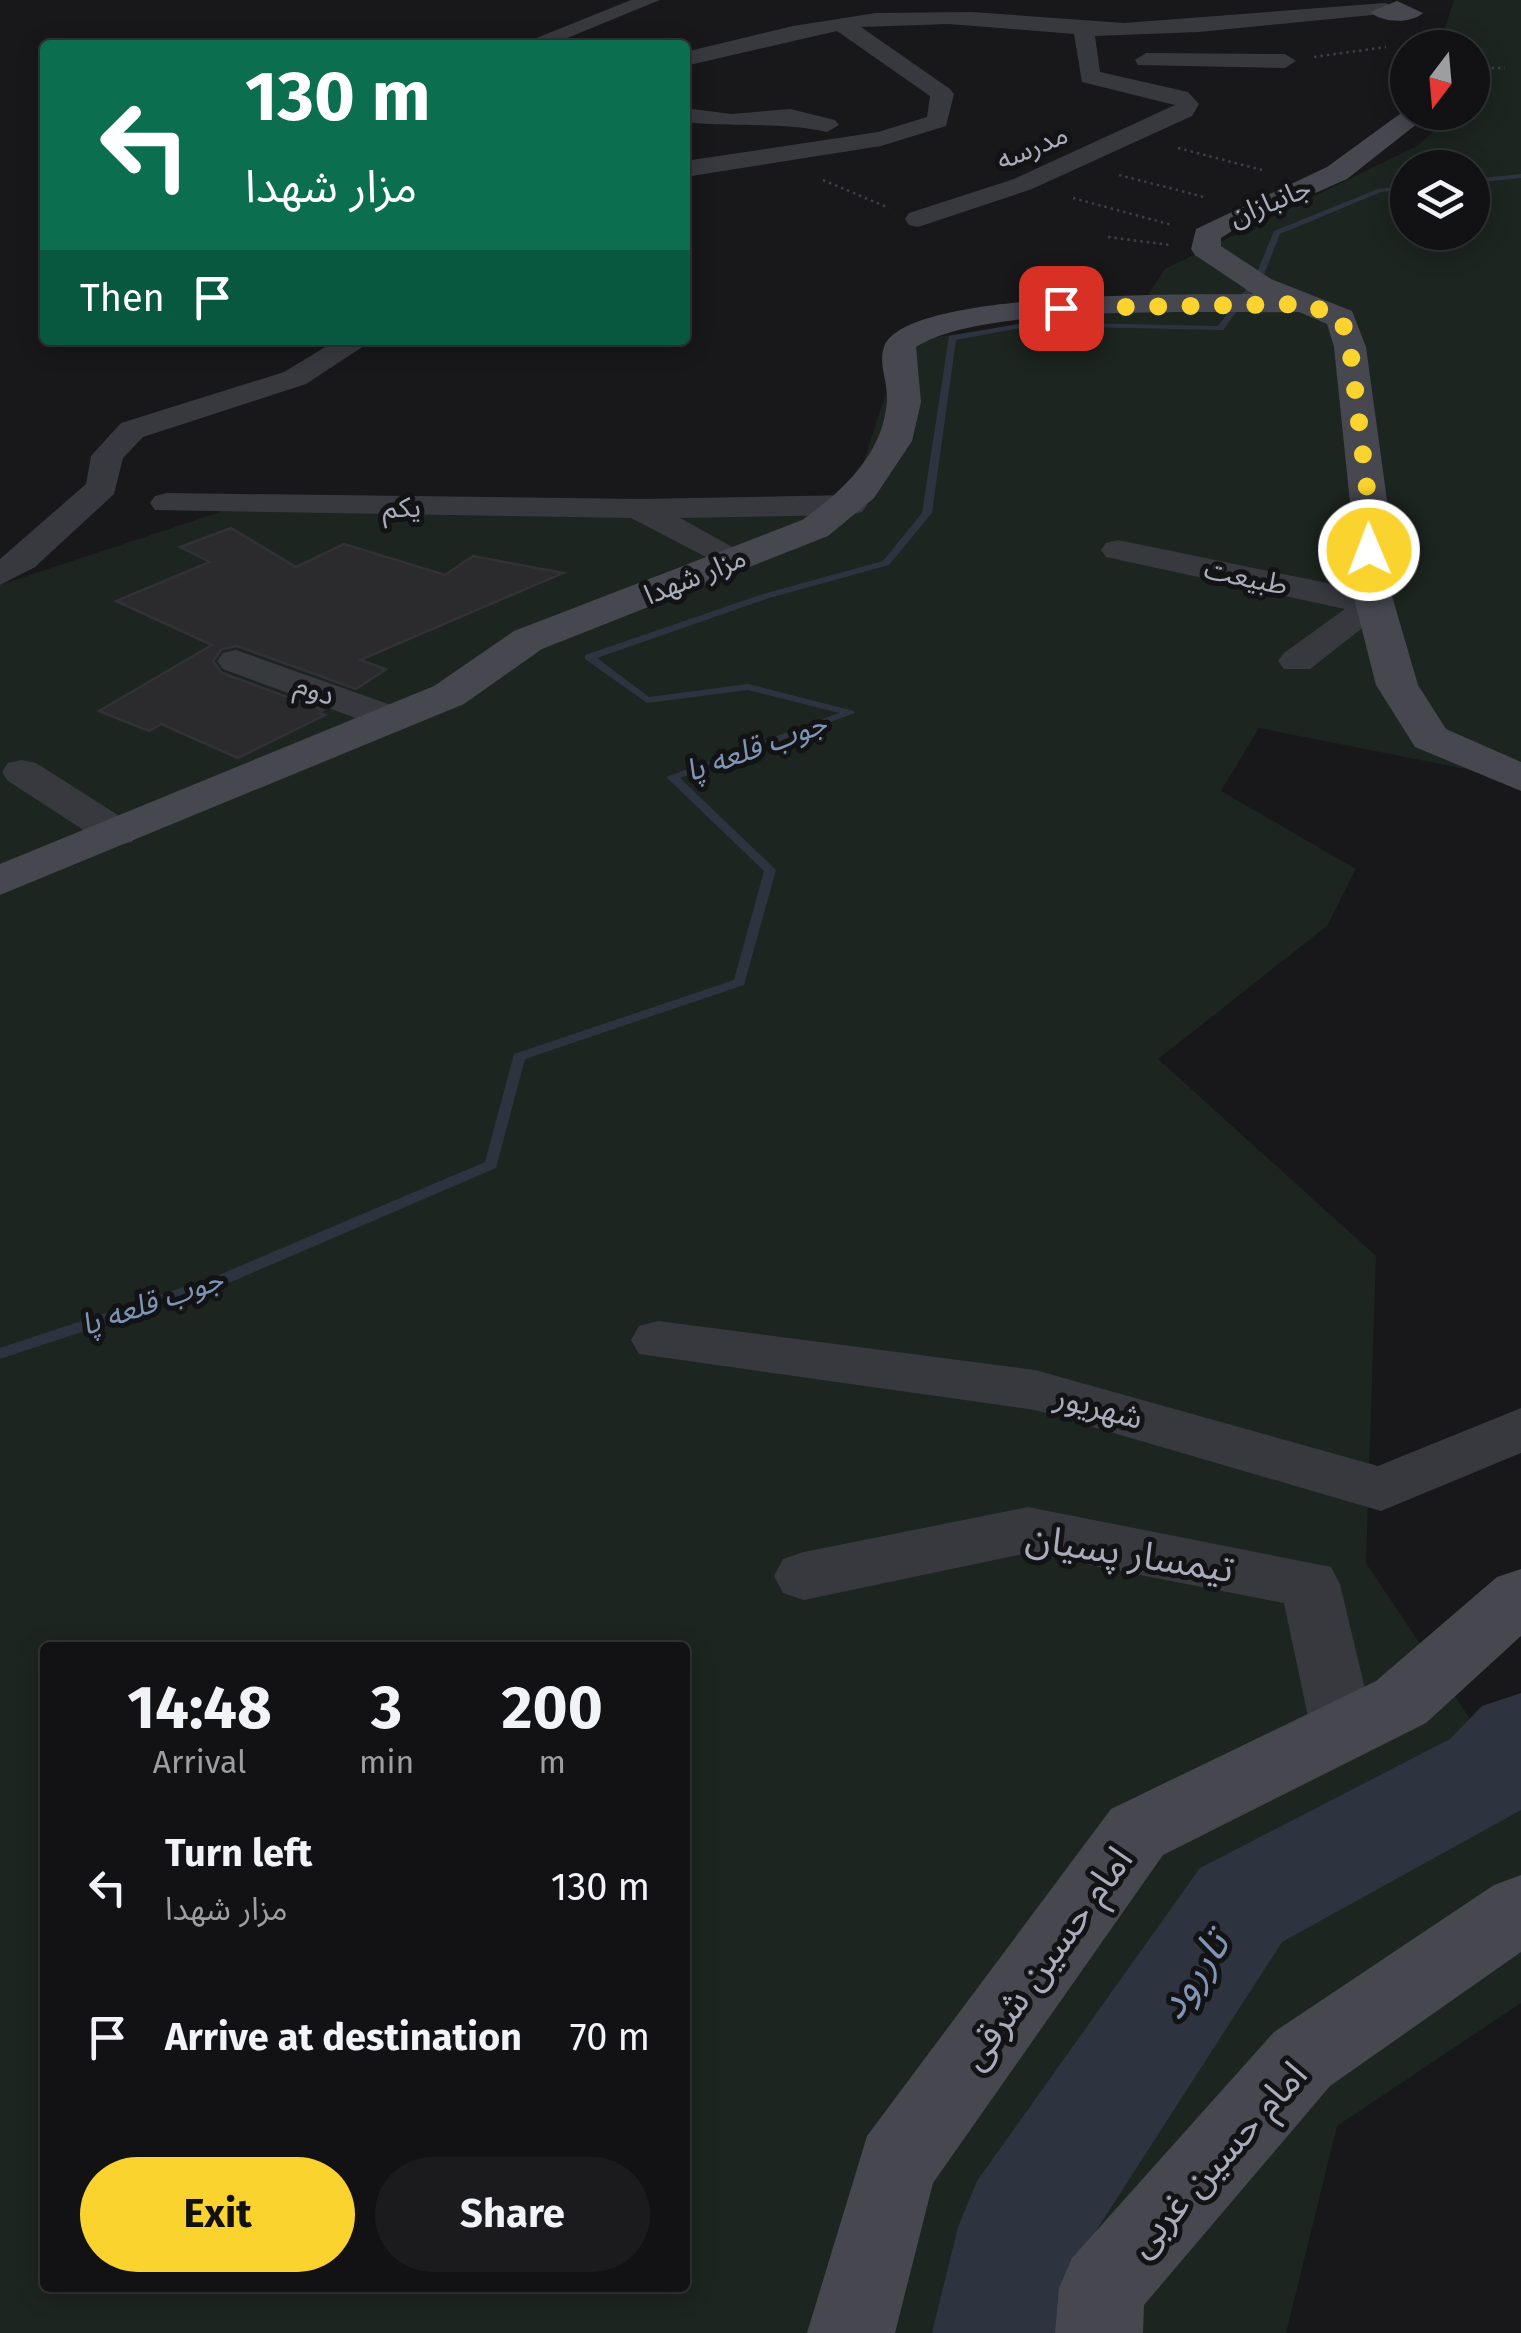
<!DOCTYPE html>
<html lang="en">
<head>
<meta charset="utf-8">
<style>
  :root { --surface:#121214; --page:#1b1b1d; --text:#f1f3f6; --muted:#9c9ea0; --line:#313234; --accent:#fad32f }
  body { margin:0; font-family:"Fira Sans","Noto Sans Arabic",sans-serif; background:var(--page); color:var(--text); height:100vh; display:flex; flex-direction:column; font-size:38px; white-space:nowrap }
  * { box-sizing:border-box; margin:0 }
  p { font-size:32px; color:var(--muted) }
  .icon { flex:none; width:55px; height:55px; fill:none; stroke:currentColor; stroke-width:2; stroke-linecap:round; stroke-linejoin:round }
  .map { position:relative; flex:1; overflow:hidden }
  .details { position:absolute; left:40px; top:1642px; width:650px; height:650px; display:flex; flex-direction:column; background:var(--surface); border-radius:10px; box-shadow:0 5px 25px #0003,0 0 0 2px var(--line) }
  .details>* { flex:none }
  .guide { position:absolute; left:40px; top:40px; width:650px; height:305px; border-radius:10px; box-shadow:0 5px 25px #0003,0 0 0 2px var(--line); background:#0b6e4f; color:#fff; overflow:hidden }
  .needle { width:65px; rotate:196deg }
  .buttons { position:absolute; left:1390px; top:30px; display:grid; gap:20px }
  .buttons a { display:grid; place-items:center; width:100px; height:100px; border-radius:50%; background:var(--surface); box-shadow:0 5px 25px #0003,0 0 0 2px var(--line); font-size:50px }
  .pin { position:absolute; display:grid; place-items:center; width:85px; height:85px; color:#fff; margin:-42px; border-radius:20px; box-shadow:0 5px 15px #0006 }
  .me { position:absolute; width:110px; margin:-55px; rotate:359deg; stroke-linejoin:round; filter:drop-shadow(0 0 8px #0008) }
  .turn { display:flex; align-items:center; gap:35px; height:210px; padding:0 40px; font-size:45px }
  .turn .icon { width:130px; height:130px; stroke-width:2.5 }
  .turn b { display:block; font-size:70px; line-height:85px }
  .then { display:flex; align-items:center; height:95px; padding:0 40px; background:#0003; gap:20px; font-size:38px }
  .eta { display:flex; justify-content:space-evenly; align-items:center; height:170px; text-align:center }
  .eta b { font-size:60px; font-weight:700; line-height:70px }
  .primary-button { display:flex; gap:20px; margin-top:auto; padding:20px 40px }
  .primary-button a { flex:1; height:115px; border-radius:60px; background:var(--accent); color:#111; font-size:40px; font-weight:700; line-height:115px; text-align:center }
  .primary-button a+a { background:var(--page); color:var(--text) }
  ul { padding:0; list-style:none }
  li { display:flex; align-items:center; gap:30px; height:150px; padding:0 40px }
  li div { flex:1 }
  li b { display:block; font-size:38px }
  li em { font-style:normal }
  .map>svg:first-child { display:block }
  .green { fill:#1d2520; fill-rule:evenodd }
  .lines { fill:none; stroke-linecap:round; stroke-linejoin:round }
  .stream { fill:#2d343f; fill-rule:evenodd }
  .river { fill:#2d343f; fill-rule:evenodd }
  .building { fill:#2b2b2e; stroke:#323136; stroke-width:2.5 }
  .path { stroke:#3e3f46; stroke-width:2.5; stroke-dasharray:2.5 4; stroke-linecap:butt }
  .street { fill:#38393f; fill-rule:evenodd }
  .secondary { fill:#46474f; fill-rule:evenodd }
  .route { stroke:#fad32f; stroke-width:18; stroke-dasharray:0 32.4 }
  .labels { text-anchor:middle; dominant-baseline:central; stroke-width:10; stroke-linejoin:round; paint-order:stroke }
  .far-street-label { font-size:28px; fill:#a9acba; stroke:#131315 }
  .far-water-label { font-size:30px; font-style:italic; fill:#7f95b6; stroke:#131315 }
  .street-label { font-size:32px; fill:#a9acba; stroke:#131315 }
  .near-street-label { font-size:38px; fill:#a9acba; stroke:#131315 }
  .near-water-label { font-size:42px; font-style:italic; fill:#7f95b6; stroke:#131315 }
</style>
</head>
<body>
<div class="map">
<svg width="1521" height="2333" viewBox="0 0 1521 2333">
  <rect width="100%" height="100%" fill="#18181a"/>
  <path class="green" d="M1454,0H1521V780L1259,728L1221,791L1356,869L1327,926L1158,1059L1376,1256L1366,1563L1521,1795V2003L1337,2126L1286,2333H0V585L244,504L850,505L902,342L1140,307L1165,269L1417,146L1455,113L1472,112L1473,97L1492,79L1473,64L1472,48L1451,47L1441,40ZM1408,168H1472V232H1408ZM45,1648H685V2288H45Z"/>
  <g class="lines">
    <g class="stream">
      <path d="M1521,174V178L1472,183V179Z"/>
      <path d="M1408,185V189L1381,192L1280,234L1263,277L1223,330L1030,326L956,340L932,513L889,565L769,598L597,658L649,697L748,684L854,711L855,713L680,778L776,870L744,985L525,1059L496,1168L224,1285L0,1359V1348L214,1277L485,1162L514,1054L734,980L764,871L666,777L839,713L748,690L647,703L585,659V655L763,594L883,561L922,513L949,336L1030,322L1218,326L1255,277L1274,231L1378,189Z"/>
    </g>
    <path class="river" d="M1521,1693V1810L1282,1942L1083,2251L1066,2333H932L958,2227L977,2181L1200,1868L1450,1739L1482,1706Z"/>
  </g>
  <path class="building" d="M231,528L296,567L344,544L445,575L473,556L563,573L360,660L386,669L356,689L237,646L222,649L213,661L222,673L323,710L319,713L325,715L238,758L161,724L149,731L99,711L212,645L116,601L210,562L180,547Z"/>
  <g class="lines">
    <g class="path">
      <path d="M1314,57L1386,47"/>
      <path d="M1472,68H1505"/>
      <path d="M1178,148L1262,170"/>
      <path d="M1119,175L1204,197"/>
      <path d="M823,180L889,208"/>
      <path d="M1073,198L1172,225"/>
      <path d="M1108,237L1170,245"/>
    </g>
    <g class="street">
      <path d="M631,0H660L550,45H519Z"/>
      <path d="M1385,3L1392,5V13L1199,32L1095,36L1100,72L1188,92L1199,104L1192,116L1032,189L918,227L909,225L905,219L909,213L1014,179L1175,105L1082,82L1074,34L949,24L861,27L950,89L954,94L946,126L881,146L685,177V161L878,132L927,117L930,96L837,31L685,66V52L793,26L876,13L972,12L1124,23Z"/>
      <path d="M1146,53L1285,54L1296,61L1285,68L1138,65L1135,60Z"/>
      <path d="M685,108L731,114L790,109L835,120L839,125L827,132C780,121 733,128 685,122Z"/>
      <path d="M337,340H373L306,384L143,437L123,458L114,494L35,567L0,585V559L86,484L91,456L121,423L284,372Z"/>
      <path d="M167,493L640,499L850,495L862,498L867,505L862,512L850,515L680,518L745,554L750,561L745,568L733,571L631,518L155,510L150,503L155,496Z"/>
      <path d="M1118,540L1375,593L1388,596L1393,604L1310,669H1284L1278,661L1284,653L1345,609L1106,557L1101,550L1106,543Z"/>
      <path d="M236,650L408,711L413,719L408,727H380L223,669L217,661L223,653Z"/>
      <path d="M22,760L36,763L132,824L138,833L132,842L117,845L102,842L8,781L2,772L8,763Z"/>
      <path d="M658,1321L1035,1370L1378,1466L1521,1408V1453L1381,1511L1035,1410L639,1354L631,1340L639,1326Z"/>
      <path d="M1028,1507L1331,1567L1340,1584L1375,1731L1366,1750L1343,1758L1320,1750L1311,1731L1284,1603L1028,1553L804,1600L783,1593L774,1576L783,1559L804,1552Z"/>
    </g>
    <g class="secondary">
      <path d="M1397,1L1423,13C1411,24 1382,23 1370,12Z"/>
      <path d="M1408,108V112H1432L1347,179L1238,227L1221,238V246L1271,279L1352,311L1366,347L1390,522L1387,579L1418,685L1446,729L1521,762V791L1415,747L1376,685L1349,579L1352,522L1334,347L1327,324L1299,312C1212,314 983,303 916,347L921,402L912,441L874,498L828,536L542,649L464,704L0,895V864L434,686L514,631L802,520C843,491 884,453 887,400C888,382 878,364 884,347C904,289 1194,295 1253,294L1195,255L1191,249L1196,229L1327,167Z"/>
      <path d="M1521,1569V1636L1426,1723L1163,1855L933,2183L895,2333H807L867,2136L1111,1809L1376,1681L1497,1577Z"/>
      <path d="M1521,1875V1952L1330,2086L1144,2305L1143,2333H1055L1059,2288L1072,2258L1274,2032L1494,1885Z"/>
    </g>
  </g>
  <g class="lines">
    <path class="route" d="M1061,308L1306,304L1341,318L1350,347L1371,522L1369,550"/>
  </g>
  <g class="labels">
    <g class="far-street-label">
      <text transform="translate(1032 147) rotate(-23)">مدرسه</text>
      <text transform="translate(1270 202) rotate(-22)">جانبازان</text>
      <text x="402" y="507">یکم</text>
      <text transform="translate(695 576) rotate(-22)">مزار شهدا</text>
      <text transform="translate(1246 577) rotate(12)">طبیعت</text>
      <text transform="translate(315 690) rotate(20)">دوم</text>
    </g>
    <g class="far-water-label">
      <text transform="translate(756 747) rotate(-20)">جوب قلعه پا</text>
      <text transform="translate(152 1302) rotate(-19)">جوب قلعه پا</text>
    </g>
    <g class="street-label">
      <text transform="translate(1099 1407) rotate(15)">شهریور</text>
    </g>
    <g class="near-street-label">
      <text transform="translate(1130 1553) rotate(9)">تیمسار پسیان</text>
      <text transform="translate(1046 1958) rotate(-54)">امام حسین شرقی</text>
      <text transform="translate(1217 2159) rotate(-48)">امام حسین غربی</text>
    </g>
    <g class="near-water-label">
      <text transform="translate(1193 1975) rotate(-56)">تاررود</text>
    </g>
  </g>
</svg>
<div class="buttons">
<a><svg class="needle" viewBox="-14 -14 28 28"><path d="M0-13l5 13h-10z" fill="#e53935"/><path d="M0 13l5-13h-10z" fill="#9c9ea0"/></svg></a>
<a><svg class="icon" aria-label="layers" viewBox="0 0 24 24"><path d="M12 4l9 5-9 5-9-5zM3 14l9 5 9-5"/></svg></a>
</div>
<div class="pin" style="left:1061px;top:308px;background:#d93025"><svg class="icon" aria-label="arrive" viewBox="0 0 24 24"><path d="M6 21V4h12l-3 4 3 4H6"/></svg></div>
<svg class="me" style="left:1369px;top:550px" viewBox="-20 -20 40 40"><circle r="17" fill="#fad32f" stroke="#fff" stroke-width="3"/><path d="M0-11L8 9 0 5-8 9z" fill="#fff"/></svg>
<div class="guide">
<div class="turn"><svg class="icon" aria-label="left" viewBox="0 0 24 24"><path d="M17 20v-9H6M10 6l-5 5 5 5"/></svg><div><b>130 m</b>مزار شهدا</div></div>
<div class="then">Then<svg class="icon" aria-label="arrive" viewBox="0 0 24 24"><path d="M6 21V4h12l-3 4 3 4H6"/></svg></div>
</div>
<section class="details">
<div class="eta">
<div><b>14:48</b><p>Arrival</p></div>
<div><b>3</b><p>min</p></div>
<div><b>200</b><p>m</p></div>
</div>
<ul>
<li><svg class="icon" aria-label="left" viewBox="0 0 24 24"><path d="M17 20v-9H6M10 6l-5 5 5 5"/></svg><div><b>Turn left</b><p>مزار شهدا</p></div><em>130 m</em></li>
<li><svg class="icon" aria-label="arrive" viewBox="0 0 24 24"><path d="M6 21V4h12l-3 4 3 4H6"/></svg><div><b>Arrive at destination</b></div><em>70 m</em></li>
</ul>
<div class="primary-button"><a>Exit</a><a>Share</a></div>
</section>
</div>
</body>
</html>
